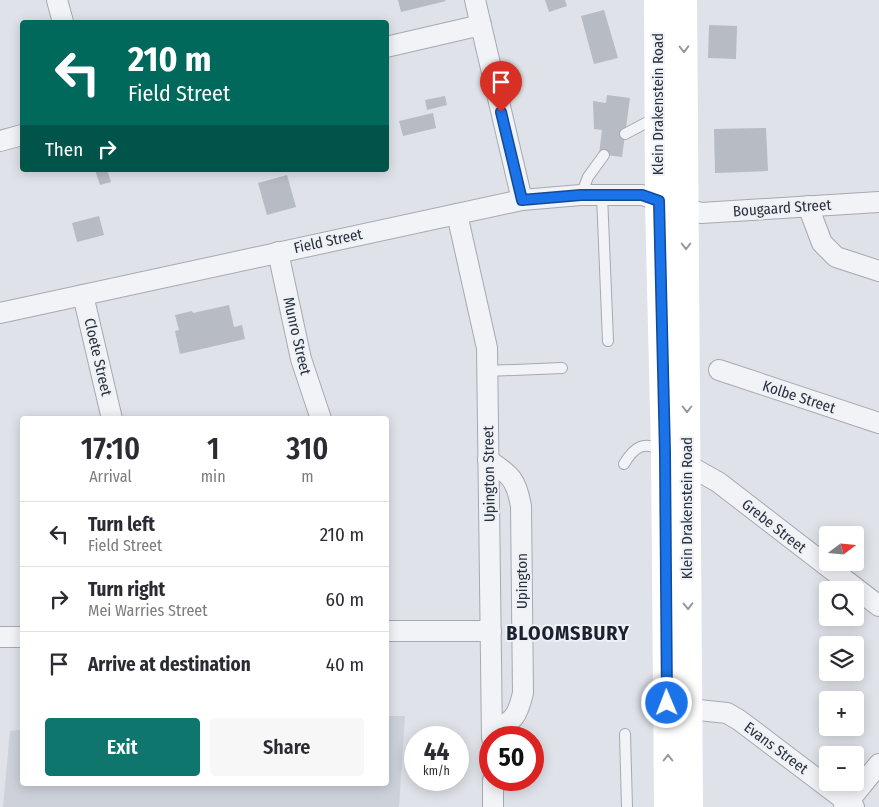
<!DOCTYPE html>
<html lang="en">
<head>
<meta charset="utf-8">
<style>
  :root { --surface:#fff; --page:#f7f7f7; --text:#2b2b33; --muted:#7c7c81; --line:#e1e1e2; --accent:#0f766e }
  body { margin:0; font-family:"Fira Sans Condensed",sans-serif; background:var(--page); color:var(--text); height:100vh; display:flex; flex-direction:column; font-size:19px; white-space:nowrap }
  * { box-sizing:border-box; margin:0 }
  p { font-size:16px; color:var(--muted) }
  .icon { flex:none; width:28px; height:28px; fill:none; stroke:currentColor; stroke-width:2; stroke-linecap:round; stroke-linejoin:round }
  .map { position:relative; flex:1; overflow:hidden }
  .details { position:absolute; left:20px; top:416px; width:369px; height:370px; display:flex; flex-direction:column; background:var(--surface); border-radius:5px; box-shadow:0 2px 12px #0003 }
  .details>* { flex:none }
  .banner { position:absolute; left:20px; top:20px; width:369px; height:152px; border-radius:5px; box-shadow:0 2px 12px #0003; background:#00695c; color:#fff; overflow:hidden }
  .needle { width:32px; rotate:74deg }
  .buttons { position:absolute; left:819px; top:526px; display:grid; gap:10px }
  .buttons a { display:grid; place-items:center; width:45px; height:45px; border-radius:5px; background:var(--surface); box-shadow:0 2px 12px #0003; font-size:25px }
  .speed { position:absolute; left:404px; top:726px; display:flex; gap:10px; font-size:25px; font-weight:700; text-align:center }
  .speed>* { display:grid; place-content:center; width:65px; height:65px; border-radius:50%; background:var(--surface); box-shadow:0 2px 12px #0003; line-height:1 }
  .speed small { font-size:12px; font-weight:400 }
  .speed .limit { border:8px solid #d22; background:#fff; color:#111 }
  .pin { position:absolute; display:grid; place-items:center; width:42px; height:42px; color:#fff; margin:-51px -21px; border-radius:50% 50% 50% 0; rotate:-45deg; box-shadow:0 0 5px #0007 }
  .pin .icon { rotate:45deg }
  .me { position:absolute; width:55px; margin:-28px; rotate:359deg; stroke-linejoin:round; filter:drop-shadow(0 0 4px #0008) }
  .turn { display:flex; align-items:center; gap:18px; height:105px; padding:0 25px; font-size:22px }
  .turn .icon { width:65px; height:65px; stroke-width:2.5 }
  .turn b { display:block; font-size:35px; line-height:42px }
  .then { display:flex; align-items:center; height:48px; padding:0 25px; background:#0003; gap:10px; font-size:19px }
  .eta { display:flex; justify-content:space-evenly; align-items:center; height:85px; text-align:center }
  .eta b { font-size:30px; font-weight:600; line-height:35px }
  .button { display:flex; gap:10px; margin-top:auto; padding:10px 25px }
  .button a { flex:1; height:58px; border-radius:5px; background:var(--accent); color:#fff; font-size:20px; font-weight:600; line-height:58px; text-align:center }
  .button a+a { background:var(--page); color:var(--text) }
  ul { padding:0; list-style:none }
  li { display:flex; align-items:center; gap:15px; height:65px; padding:0 25px; border-top:1px solid var(--line) }
  li div { flex:1 }
  li b { display:block; font-size:19px }
  li em { font-style:normal }
  .map>svg:first-child { display:block }
  .built { fill:#cdd1da }
  .building { fill:#b6bbc4 }
  .lines { fill:none; stroke-linecap:round; stroke-linejoin:round }
  .lane-casing { stroke:#a5a9b2; stroke-width:12 }
  .street-casing { stroke:#a5a9b2; stroke-width:22 }
  .lane { stroke:#f2f3f6; stroke-width:10 }
  .street { stroke:#f2f3f6; stroke-width:20 }
  .secondary { stroke:#fff; stroke-width:28 }
  .oneway { stroke:#94989e }
  .route-casing { stroke:#114b97; stroke-width:12 }
  .route { stroke:#1a73e8; stroke-width:9 }
  .labels { text-anchor:middle; dominant-baseline:central; stroke-width:4; stroke-linejoin:round; paint-order:stroke }
  .street-label { font-size:15px; fill:#29303e; stroke:#eef1f5 }
  .district-label { font-size:20px; font-weight:bold; letter-spacing:1px; fill:#1b212f; stroke:#eef1f5 }
</style>
</head>
<body>
<div class="map">
<svg width="879" height="807" viewBox="0 0 879 807">
  <rect width="100%" height="100%" fill="#dfe2e8"/>
  <path class="built" d="M386,716H405L399,807H3L10,731L22,730V784H386Z"/>
  <g class="building">
    <path d="M398,0H445L446,1L401,12Z"/>
    <path d="M545,0H565L567,6L549,12Z"/>
    <path d="M604,10L618,58L594,64L581,16Z"/>
    <path d="M709,25L737,26L736,59L708,58Z"/>
    <path d="M607,95L630,98L622,157L599,154L602,130L594,129L593,101L606,103Z"/>
    <path d="M445,96L447,105L427,110L425,100Z"/>
    <path d="M433,113L436,128L403,136L399,121Z"/>
    <path d="M766,128L768,171L715,173L714,129Z"/>
    <path d="M95,170H107L111,182L100,185Z"/>
    <path d="M287,175L296,207L267,215L258,183Z"/>
    <path d="M99,216L104,235L77,242L72,223Z"/>
    <path d="M229,305L234,327L242,325L245,339L180,354L175,331L179,330L175,315L192,311L193,313Z"/>
  </g>
  <g class="lines">
    <g class="lane-casing">
      <g id="lane">
        <path d="M625,134L657,117"/>
        <path d="M581,195L588,177L604,155"/>
        <path d="M602,195L608,341"/>
        <path d="M487,371L562,368"/>
        <path d="M624,464C634,447 644,440 662,451"/>
        <path d="M625,734L627,807"/>
      </g>
    </g>
    <g class="street-casing">
      <g id="street">
        <path d="M57,0L63,22"/>
        <path d="M475,0L522,200"/>
        <path d="M386,47L481,25"/>
        <path d="M0,141L22,135"/>
        <path d="M808,206L822,243L836,257L879,271"/>
        <path d="M457,214L487,348L492,738"/>
        <path d="M278,252L301,359L321,419"/>
        <path d="M83,295L112,419"/>
        <path d="M0,313L522,200L581,195H642L701,213L879,202"/>
        <path d="M719,370L879,423"/>
        <path d="M677,459L718,482L879,606"/>
        <path d="M488,460C510,475 516,478 521,506L523,693C517,718 514,720 492,732"/>
        <path d="M386,631H491"/>
        <path d="M0,637H22"/>
        <path d="M689,709L727,713L739,720L854,807"/>
        <path d="M493,780V807"/>
        <path d="M844,807L879,764"/>
      </g>
    </g>
    <use href="#lane" class="lane"/>
    <use href="#street" class="street"/>
    <g class="secondary">
      <path d="M658,0L659,201L665,453L668,807"/>
      <path d="M683,0L689,807"/>
    </g>
  </g>
  <defs><path id="oneway-chevron" d="M-2-3.5L2.5 0L-2 3.5" fill="none" stroke-width="1.6" stroke-linecap="round" stroke-linejoin="round" transform="scale(1.25)"/></defs>
  <g class="oneway">
    <use href="#oneway-chevron" transform="translate(684 49) rotate(89)"/>
    <use href="#oneway-chevron" transform="translate(686 246) rotate(90)"/>
    <use href="#oneway-chevron" transform="translate(687 409) rotate(90)"/>
    <use href="#oneway-chevron" transform="translate(688 606) rotate(89)"/>
    <use href="#oneway-chevron" transform="translate(668 758) rotate(-90)"/>
  </g>
  <g class="lines">
    <g class="route-casing">
      <path id="route" d="M501,112L522,200L581,195H642L659,201L665,453L667,703"/>
    </g>
    <use href="#route" class="route"/>
  </g>
  <g class="labels">
    <g class="street-label">
      <text transform="translate(658 104) rotate(-90)">Klein Drakenstein Road</text>
      <text transform="translate(782 208) rotate(-4)">Bougaard Street</text>
      <text transform="translate(328 241) rotate(-12)">Field Street</text>
      <text transform="translate(297 336) rotate(77)">Munro Street</text>
      <text transform="translate(98 357) rotate(77)">Cloete Street</text>
      <text transform="translate(799 397) rotate(18)">Kolbe Street</text>
      <text transform="translate(489 474) rotate(-91)">Upington Street</text>
      <text transform="translate(687 508) rotate(-90)">Klein Drakenstein Road</text>
      <text transform="translate(774 526) rotate(38)">Grebe Street</text>
      <text transform="translate(522 581) rotate(-90)">Upington</text>
      <text transform="translate(776 748) rotate(37)">Evans Street</text>
    </g>
    <g class="district-label">
      <text x="568" y="633">BLOOMSBURY</text>
    </g>
  </g>
</svg>
<div class="buttons">
<a><svg class="needle" viewBox="-14 -14 28 28"><path d="M0-13l5 13h-10z" fill="#e53935"/><path d="M0 13l5-13h-10z" fill="#7c7c81"/></svg></a>
<a><svg class="icon" aria-label="search" viewBox="0 0 24 24"><circle cx="10" cy="10" r="6"/><path d="M15 15l6 6"/></svg></a>
<a><svg class="icon" aria-label="layers" viewBox="0 0 24 24"><path d="M12 4l9 5-9 5-9-5zM3 14l9 5 9-5"/></svg></a>
<a>+</a>
<a>−</a>
</div>
<div class="speed"><div>44<small>km/h</small></div><div class="limit">50</div></div>
<div class="pin" style="left:501px;top:112px;background:#d93025"><svg class="icon" aria-label="arrive" viewBox="0 0 24 24"><path d="M6 21V4h12l-3 4 3 4H6"/></svg></div>
<svg class="me" style="left:667px;top:703px" viewBox="-20 -20 40 40"><circle r="17" fill="#1a73e8" stroke="#fff" stroke-width="3"/><path d="M0-11L8 9 0 5-8 9z" fill="#fff"/></svg>
<div class="banner">
<div class="turn"><svg class="icon" aria-label="left" viewBox="0 0 24 24"><path d="M17 20v-9H6M10 6l-5 5 5 5"/></svg><div><b>210 m</b>Field Street</div></div>
<div class="then">Then<svg class="icon" aria-label="right" viewBox="0 0 24 24"><path d="M7 20v-9h11M14 6l5 5-5 5"/></svg></div>
</div>
<section class="details">
<div class="eta">
<div><b>17:10</b><p>Arrival</p></div>
<div><b>1</b><p>min</p></div>
<div><b>310</b><p>m</p></div>
</div>
<ul>
<li><svg class="icon" aria-label="left" viewBox="0 0 24 24"><path d="M17 20v-9H6M10 6l-5 5 5 5"/></svg><div><b>Turn left</b><p>Field Street</p></div><em>210 m</em></li>
<li><svg class="icon" aria-label="right" viewBox="0 0 24 24"><path d="M7 20v-9h11M14 6l5 5-5 5"/></svg><div><b>Turn right</b><p>Mei Warries Street</p></div><em>60 m</em></li>
<li><svg class="icon" aria-label="arrive" viewBox="0 0 24 24"><path d="M6 21V4h12l-3 4 3 4H6"/></svg><div><b>Arrive at destination</b></div><em>40 m</em></li>
</ul>
<div class="button"><a>Exit</a><a>Share</a></div>
</section>
</div>
</body>
</html>
